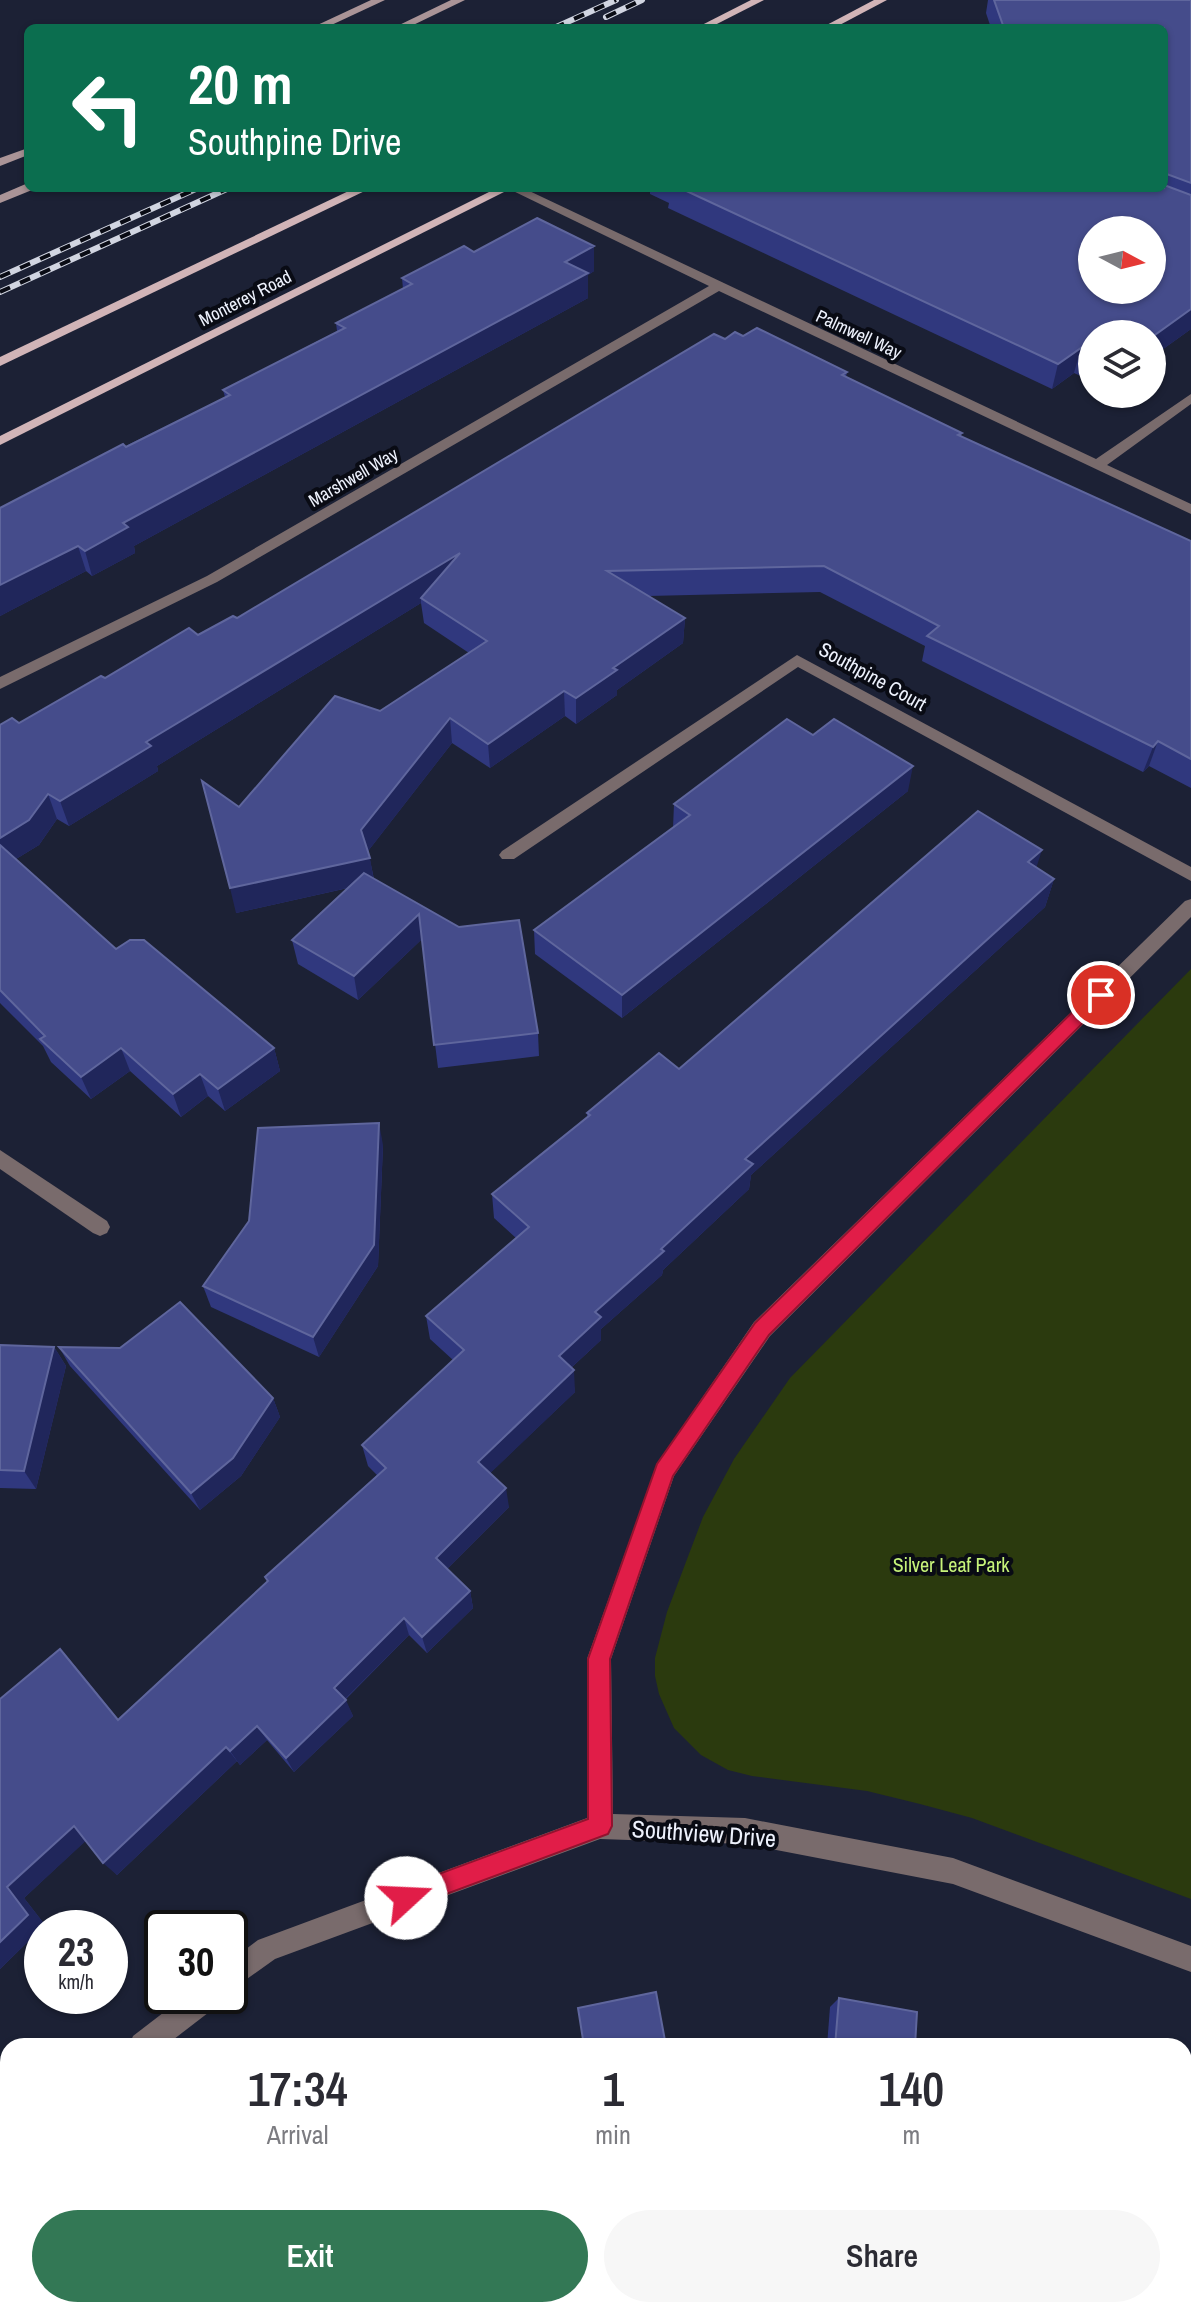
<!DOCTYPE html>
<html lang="en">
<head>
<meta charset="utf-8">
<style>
  :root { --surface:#fff; --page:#f7f7f7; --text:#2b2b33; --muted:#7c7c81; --accent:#337855 }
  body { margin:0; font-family:"Archivo Narrow",sans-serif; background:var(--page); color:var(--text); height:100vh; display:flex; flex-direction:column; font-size:30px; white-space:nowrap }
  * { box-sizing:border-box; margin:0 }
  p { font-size:26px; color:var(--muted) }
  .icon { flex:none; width:44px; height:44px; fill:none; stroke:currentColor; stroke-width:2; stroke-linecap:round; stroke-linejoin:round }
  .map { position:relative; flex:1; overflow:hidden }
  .sheet { position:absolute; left:0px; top:2038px; width:1192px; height:280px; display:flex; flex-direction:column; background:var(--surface); border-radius:24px 24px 0 0; box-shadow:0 2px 6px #0004 }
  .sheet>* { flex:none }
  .top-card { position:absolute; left:24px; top:24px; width:1144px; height:168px; border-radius:12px; box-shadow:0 2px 6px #0004; background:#0b6e4f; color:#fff; overflow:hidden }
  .needle { width:52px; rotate:97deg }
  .buttons { position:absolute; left:1078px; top:216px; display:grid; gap:16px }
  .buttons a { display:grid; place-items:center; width:88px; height:88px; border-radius:50%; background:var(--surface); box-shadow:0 2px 6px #0004; font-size:40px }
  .speed { position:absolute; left:24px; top:1910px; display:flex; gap:16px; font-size:40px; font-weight:700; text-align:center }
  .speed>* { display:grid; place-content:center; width:104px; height:104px; border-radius:50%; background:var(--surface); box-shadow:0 2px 6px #0004; line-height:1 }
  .speed small { font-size:20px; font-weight:400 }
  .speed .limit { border:4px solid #111; border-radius:12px; background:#fff; color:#111 }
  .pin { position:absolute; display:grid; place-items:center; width:68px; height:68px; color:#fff; margin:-34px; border:4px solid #fff; border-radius:50%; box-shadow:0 2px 8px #0007 }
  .me { position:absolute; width:88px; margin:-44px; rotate:70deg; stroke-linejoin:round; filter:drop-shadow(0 0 6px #0008) }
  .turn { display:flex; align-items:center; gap:28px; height:168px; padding:0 32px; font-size:36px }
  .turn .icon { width:104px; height:104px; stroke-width:2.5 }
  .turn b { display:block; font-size:56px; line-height:68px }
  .eta { display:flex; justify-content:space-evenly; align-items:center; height:136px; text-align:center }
  .eta b { font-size:48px; font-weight:600; line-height:56px }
  .button { display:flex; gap:16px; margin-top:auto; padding:16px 32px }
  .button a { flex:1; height:92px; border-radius:48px; background:var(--accent); color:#fff; font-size:32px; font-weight:600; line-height:92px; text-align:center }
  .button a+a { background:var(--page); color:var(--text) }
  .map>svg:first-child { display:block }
  .green { fill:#2b3a0e }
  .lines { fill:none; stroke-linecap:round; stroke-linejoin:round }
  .street { fill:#796b6c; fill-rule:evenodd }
  .secondary { fill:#aa9497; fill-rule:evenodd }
  .primary { fill:#d1b4b7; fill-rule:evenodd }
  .rail-casing { stroke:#d1d5e1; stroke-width:6 }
  .rail { stroke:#090b14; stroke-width:4; stroke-dasharray:11; stroke-linecap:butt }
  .wall { fill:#30387e }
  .shaded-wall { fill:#20265b }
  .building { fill:#454c8b; stroke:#5f669d; stroke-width:2; fill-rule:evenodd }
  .route { fill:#e11d48; stroke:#92132f; stroke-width:2 }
  .labels { text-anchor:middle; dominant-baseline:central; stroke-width:8; stroke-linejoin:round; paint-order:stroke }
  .far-street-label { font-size:18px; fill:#eef2fd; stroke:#090b14 }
  .street-label { font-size:20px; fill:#eef2fd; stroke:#090b14 }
  .park-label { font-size:20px; fill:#c7f37a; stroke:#090b14 }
  .near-street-label { font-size:24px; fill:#eef2fd; stroke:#090b14 }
</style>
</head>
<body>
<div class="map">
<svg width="1191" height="2318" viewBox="0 0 1191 2318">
  <rect width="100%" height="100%" fill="#1c2135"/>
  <path class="green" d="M1191,969V1899L972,1818L920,1804L867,1791L752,1776L728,1770L701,1755L674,1728L659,1694L655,1676V1658L667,1612L703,1517L734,1459L790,1378Z"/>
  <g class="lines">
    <g class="street">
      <path d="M507,188H523L1096,459L1191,394V404L1107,465L1191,504V514L719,291L217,582L0,689V677L207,576L709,286Z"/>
      <path d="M797,655L1191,867V881L798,667L514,859H502L499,855L502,851Z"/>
      <path d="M1191,899V917L770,1336L674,1476L611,1659L613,1814L745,1818L953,1858L1191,1946V1972L953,1884L745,1844L600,1839L275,1959L230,1991V1961L258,1940L587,1818V1659L657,1464L754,1322L1185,901Z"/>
      <path d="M0,1150L107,1221L110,1227L107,1233L100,1236L93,1233L0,1169Z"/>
      <path d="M185,1996H220L217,2006L165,2046H129L133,2036Z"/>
      <path d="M8,2154V2188L0,2191V2157Z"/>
    </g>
    <g class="secondary">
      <path d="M371,0H385L325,28H311Z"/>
      <path d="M451,0H465L407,28H393Z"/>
      <path d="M28,148V155L0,166V158Z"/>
      <path d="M28,183V188L32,190L0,203V195Z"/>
    </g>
    <g class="primary">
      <path d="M751,0H764L709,28H696Z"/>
      <path d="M874,0H887L834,28H821Z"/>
      <path d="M355,188H371L0,366V357Z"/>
      <path d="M497,188H512L0,445V436Z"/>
    </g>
    <g class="rail-casing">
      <g id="rail">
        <path d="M606,17L642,0"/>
        <path d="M554,28L616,0"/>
        <path d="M0,277L198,188"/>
        <path d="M0,292L229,188"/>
      </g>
    </g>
    <use href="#rail" class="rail"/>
  </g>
  <g class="wall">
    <path d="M988,0H1191V329L1152,357L1092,334V381L1074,373L1052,389L668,208L669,203L650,194V188H1164V28H991L986,13Z"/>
    <path d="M594,271L588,275V298L134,546L135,553L92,576L86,571L0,616V508L225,397L223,390L337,331L336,323L403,289L402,278Z"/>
    <path d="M743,336L847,372L846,377L962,433L961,436L1191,541V788L1149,766L1143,772L922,661L925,646L820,592L648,596L685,618L683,643L617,690V695L576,724L565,716L490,768L452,743L368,851L374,879L538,1033L539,1056L438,1068L422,939L358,1000L298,964L292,940L348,888L236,913L239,807L469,653L424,623L421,603L157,766L158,771L69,826L57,819L39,845L16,859L116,949L274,1048L280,1071L225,1111L208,1096L181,1117L130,1071L91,1099L51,1062L43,1046L0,1003V725L19,723L105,678L237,618L725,339Z"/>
    <path d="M908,791L622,1018L535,954L534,930L673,828L674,804Z"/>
    <path d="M1036,867L1054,879L1045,907L751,1175L749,1189L663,1270L662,1275L601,1329V1340L571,1368L575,1392L490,1473L509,1507L447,1569L470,1591L473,1608L427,1653L409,1635L345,1700L353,1716L294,1772L267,1740L240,1765L237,1761L117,1875L85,1841L24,1898L45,1925L0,1969V1699L74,1665L118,1719L267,1582L265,1577L377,1475L368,1466L362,1445L453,1360L430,1339L426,1316L516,1238L494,1218L492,1194L587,1117V1113L679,1069Z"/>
    <path d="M383,1145L378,1266L319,1357L211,1307L203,1286Z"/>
    <path d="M0,1345L54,1347L66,1366L36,1489L0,1488Z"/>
    <path d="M59,1347L273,1398L280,1417L241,1476L200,1510L70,1366Z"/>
    <path d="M839,1998L917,2046H827L830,2007Z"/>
    <path d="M971,2310H1184L1191,2318H991Z"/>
  </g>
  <g class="shaded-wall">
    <path d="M594,246V271L588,275V298L134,546L135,553L92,576L85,551L123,523L565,262Z"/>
    <path d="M1191,309V329L1152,357V337Z"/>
    <path d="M1081,348L1074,373L1052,389L1058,364Z"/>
    <path d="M78,546L86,571L0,616V585Z"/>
    <path d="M460,553L421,598V603L157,766L158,771L69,826L60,801L146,742Z"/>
    <path d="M685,618L683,643L617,690V695L576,724V698L613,668Z"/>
    <path d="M564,691L565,716L490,768L488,744Z"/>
    <path d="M450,718L452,743L365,855L361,830Z"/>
    <path d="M1158,741L1149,766L1143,772L1153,747Z"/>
    <path d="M913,766L908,791L622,1018V995Z"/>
    <path d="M48,794L57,819L39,845L6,865L0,851V838Z"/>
    <path d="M1042,850L1033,878L1028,862Z"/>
    <path d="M370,858L374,882L236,913L230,888Z"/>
    <path d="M1054,879L1045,907L751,1175L749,1189L663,1270L662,1275L601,1329V1340L560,1378L559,1356L595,1312L661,1249L745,1159Z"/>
    <path d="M419,914L422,939L358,1000L354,976Z"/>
    <path d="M121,1048L130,1071L91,1099L81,1077Z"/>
    <path d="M274,1048L280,1071L225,1111L218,1089Z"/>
    <path d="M200,1074L208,1096L181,1117L173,1094Z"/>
    <path d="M379,1123L383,1145L378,1266L319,1357L313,1337Z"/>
    <path d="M54,1347L66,1366L36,1489L24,1471Z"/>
    <path d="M574,1370L575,1392L481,1482L478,1462Z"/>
    <path d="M273,1398L280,1417L241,1476L200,1510L191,1493Z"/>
    <path d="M506,1488L509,1507L440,1576L436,1558Z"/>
    <path d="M470,1591L473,1608L427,1653L422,1637Z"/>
    <path d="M404,1618L409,1635L341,1703L334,1688Z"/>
    <path d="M60,1649L74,1665L131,1735L118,1720Z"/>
    <path d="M346,1700L353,1716L294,1772L286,1758Z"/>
    <path d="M257,1726L267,1740L240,1765L230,1751Z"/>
    <path d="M226,1747L237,1761L117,1875L103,1863Z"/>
    <path d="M74,1826L89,1838L24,1898L45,1925L0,1969V1942L7,1887Z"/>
    <path d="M276,2310H290L297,2318H283Z"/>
  </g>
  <g class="building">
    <path d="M994,0H1191V183L1164,173V28H1004Z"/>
    <path d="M1164,185L1191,195V309L1152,337V334H1092V353L1081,348L1058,364L680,188H1164ZM1092,230H1152V290H1092Z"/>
    <path d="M537,218L594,246L565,262L588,273L123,523L128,527L85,551L78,546L0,585V508L123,444L126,447L230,395L223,390L345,328L336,323L412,284L402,278L464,246L474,252Z"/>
    <path d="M757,328L847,372L842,375L962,433L958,435L1191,541V759L1158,741L1153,747L927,636L939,626L824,566L607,571L685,618L613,668L617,670L576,698L564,691L488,744L450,718L361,830L370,858L230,888L202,781L239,807L335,696L380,711L487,641L421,598L460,553L146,742L151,746L60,801L48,794L29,820L0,838V725L12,718L19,723L101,676L105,678L189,628L198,635L233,616L237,618L714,334L725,339L735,332L743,336Z"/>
    <path d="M787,719L813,735L834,719L913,766L622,995L534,930L690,815L674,804Z"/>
    <path d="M978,811L1042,850L1028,862L1054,879L745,1159L753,1164L661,1249L664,1251L595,1312L601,1317L559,1356L574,1370L478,1462L506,1488L436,1558L470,1591L422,1637L404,1618L334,1688L346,1700L286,1758L257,1726L230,1751L226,1747L103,1863L74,1826L7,1887L28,1915L0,1942V1699L60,1649L118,1720L268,1581L265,1577L386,1468L362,1445L464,1350L426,1316L529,1227L492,1194L590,1115L587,1113L659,1053L679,1069Z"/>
    <path d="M0,845L116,949L130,940H144L274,1048L218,1089L200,1074L173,1094L121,1048L81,1077L40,1039L45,1036L0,990Z"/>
    <path d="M364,873L459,927L519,920L538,1033L434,1045L419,914L354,976L292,940Z"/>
    <path d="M379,1123L374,1245L313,1337L203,1286L249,1221L258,1128Z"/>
    <path d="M180,1302L273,1398L233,1458L191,1493L59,1347L120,1348Z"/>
    <path d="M0,1345L54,1347L24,1471L0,1470Z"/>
    <path d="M656,1992L666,2046H584L578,2008Z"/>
    <path d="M839,1998L917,2012L915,2046H917H835Z"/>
    <path d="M472,2041L474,2046H465Z"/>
    <path d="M1184,2177L1191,2180V2318H1001L981,2310H1184Z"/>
    <path d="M98,2310H276L283,2318H91Z"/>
  </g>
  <path class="route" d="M1101,988L1107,990L1109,995L1107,999L769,1335L673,1476L610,1659L612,1826L608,1834L406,1909L398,1906L394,1898L398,1889L588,1819V1659L657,1464L755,1323L1095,990Z"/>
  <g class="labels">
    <g class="far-street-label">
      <text transform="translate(245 298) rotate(-27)">Monterey Road</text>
      <text transform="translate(859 334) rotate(25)">Palmwell Way</text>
      <text transform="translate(353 477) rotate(-30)">Marshwell Way</text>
    </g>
    <g class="street-label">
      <text transform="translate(873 676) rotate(29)">Southpine Court</text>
    </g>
    <g class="park-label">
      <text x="951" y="1564">Silver Leaf Park</text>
    </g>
    <g class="near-street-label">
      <text transform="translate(704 1833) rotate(4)">Southview Drive</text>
    </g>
  </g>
</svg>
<div class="buttons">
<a><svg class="needle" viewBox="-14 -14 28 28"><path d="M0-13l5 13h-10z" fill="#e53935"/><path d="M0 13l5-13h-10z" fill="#7c7c81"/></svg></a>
<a><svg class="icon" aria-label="layers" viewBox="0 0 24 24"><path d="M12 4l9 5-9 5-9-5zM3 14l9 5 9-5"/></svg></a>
</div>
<div class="speed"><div>23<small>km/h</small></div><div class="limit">30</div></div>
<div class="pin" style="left:1101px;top:995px;background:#d93025"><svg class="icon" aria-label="arrive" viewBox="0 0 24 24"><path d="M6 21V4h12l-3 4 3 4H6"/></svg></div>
<svg class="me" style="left:406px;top:1898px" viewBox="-20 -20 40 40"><circle r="19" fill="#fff"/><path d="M0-13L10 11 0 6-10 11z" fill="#e11d48"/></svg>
<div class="top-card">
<div class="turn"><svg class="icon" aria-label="left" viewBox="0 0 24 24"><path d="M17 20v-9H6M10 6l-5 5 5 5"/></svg><div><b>20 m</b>Southpine Drive</div></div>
</div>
<section class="sheet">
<div class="eta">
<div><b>17:34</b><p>Arrival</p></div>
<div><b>1</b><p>min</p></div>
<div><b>140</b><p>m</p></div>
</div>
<div class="button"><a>Exit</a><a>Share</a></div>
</section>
</div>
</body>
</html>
